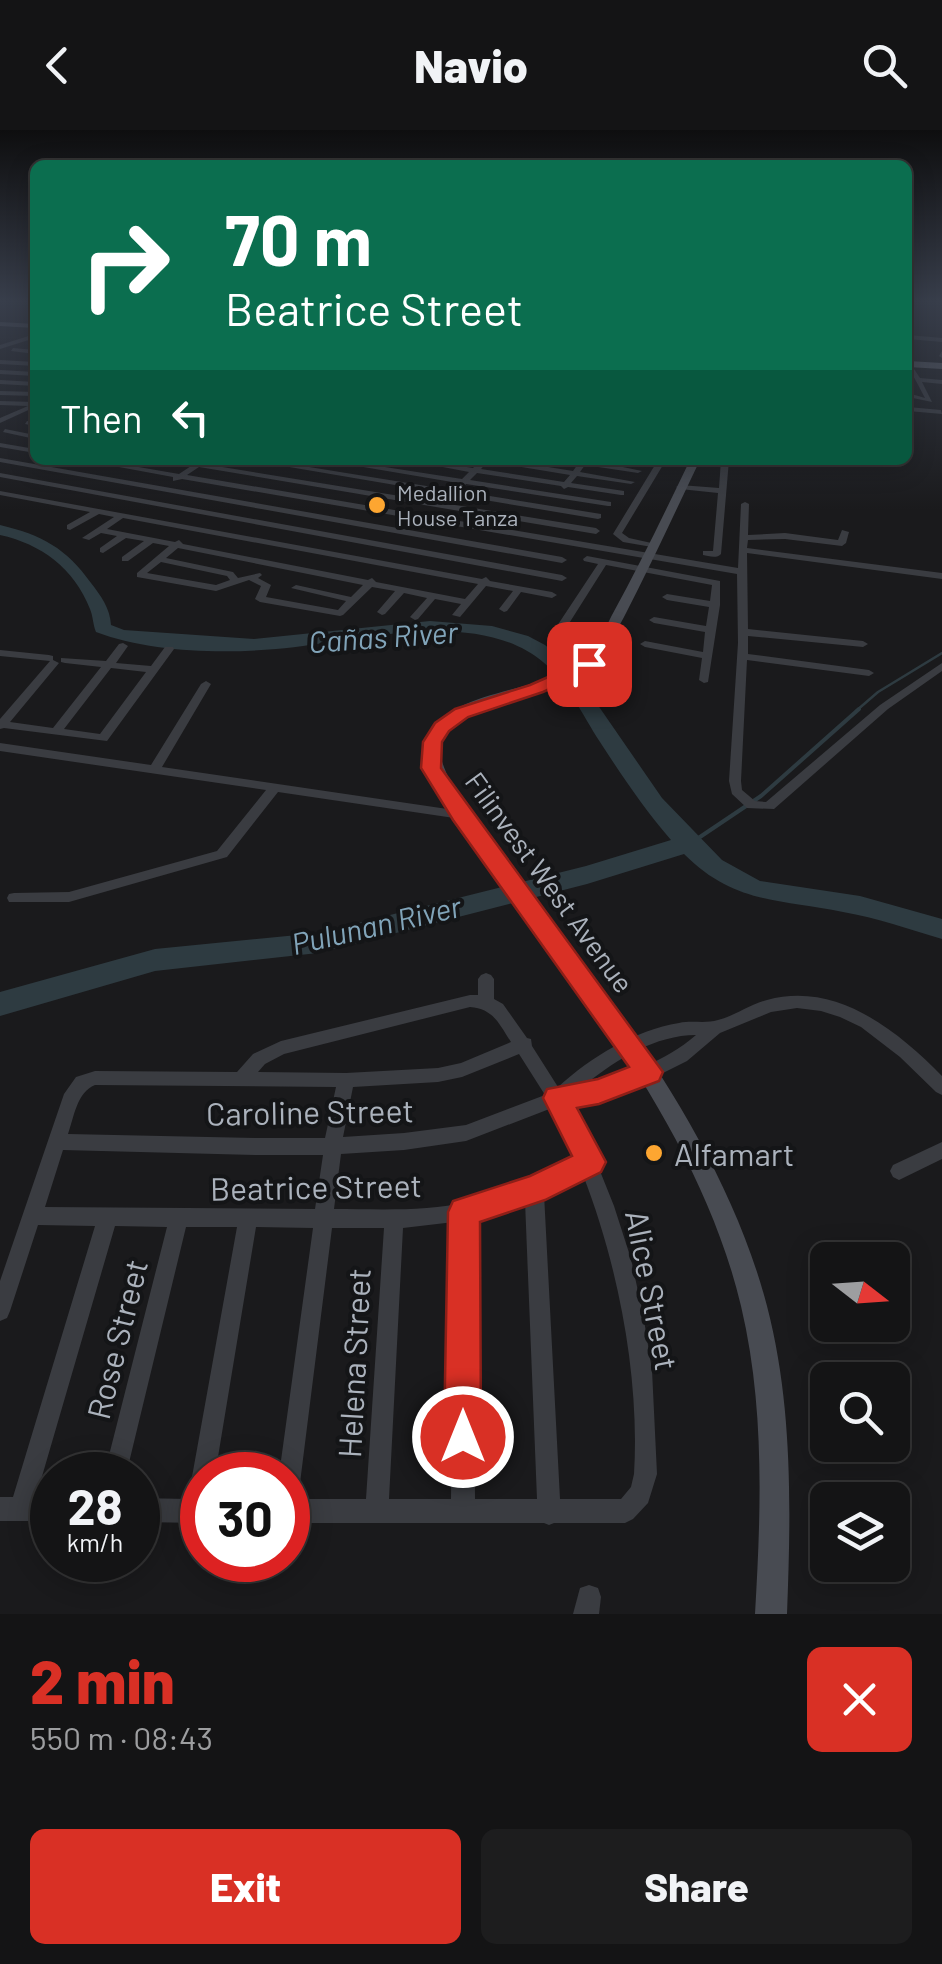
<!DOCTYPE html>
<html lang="en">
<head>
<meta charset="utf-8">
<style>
  :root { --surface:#141415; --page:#1d1d1e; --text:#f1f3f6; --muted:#9d9ea0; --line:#333334; --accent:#d93025 }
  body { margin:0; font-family:Barlow,sans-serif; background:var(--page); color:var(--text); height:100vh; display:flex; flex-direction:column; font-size:38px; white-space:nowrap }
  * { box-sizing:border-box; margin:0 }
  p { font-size:32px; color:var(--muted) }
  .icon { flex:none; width:55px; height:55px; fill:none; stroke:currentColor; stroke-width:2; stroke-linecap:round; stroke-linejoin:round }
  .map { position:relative; height:1484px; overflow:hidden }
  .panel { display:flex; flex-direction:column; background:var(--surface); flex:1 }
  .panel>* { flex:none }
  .hud { position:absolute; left:30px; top:30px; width:882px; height:305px; border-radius:15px; box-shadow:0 5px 25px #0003,0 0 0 2px var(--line); background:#0b6e4f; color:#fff; overflow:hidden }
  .needle { width:65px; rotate:107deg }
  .fabs { position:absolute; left:810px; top:1112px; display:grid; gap:20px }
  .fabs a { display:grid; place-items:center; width:100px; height:100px; border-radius:15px; background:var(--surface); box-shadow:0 5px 25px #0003,0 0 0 2px var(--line); font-size:50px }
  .speed { position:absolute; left:30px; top:1322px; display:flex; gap:20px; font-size:50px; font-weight:700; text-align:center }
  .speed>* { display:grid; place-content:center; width:130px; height:130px; border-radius:50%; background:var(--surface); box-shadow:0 5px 25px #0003,0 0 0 2px var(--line); line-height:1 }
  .speed small { font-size:25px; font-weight:400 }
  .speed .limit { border:15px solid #d22; background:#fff; color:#111 }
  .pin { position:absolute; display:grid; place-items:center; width:85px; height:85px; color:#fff; margin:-42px; border-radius:20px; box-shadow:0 5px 15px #0006 }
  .me { position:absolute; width:110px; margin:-55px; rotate:0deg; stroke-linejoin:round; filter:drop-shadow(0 0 8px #0008) }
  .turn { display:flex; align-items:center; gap:35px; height:210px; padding:0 30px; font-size:45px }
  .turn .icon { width:130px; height:130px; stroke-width:2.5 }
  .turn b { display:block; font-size:70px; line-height:85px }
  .then { display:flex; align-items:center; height:95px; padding:0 30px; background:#0003; gap:20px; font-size:38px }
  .round { display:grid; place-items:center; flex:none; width:105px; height:105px; border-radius:15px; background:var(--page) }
  .headline { display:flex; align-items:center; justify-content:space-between; height:170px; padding:0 30px }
  h1 { font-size:60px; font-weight:800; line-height:75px; color:var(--accent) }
  .action { display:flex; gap:20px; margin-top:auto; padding:20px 30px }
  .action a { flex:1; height:115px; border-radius:15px; background:var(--accent); color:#fff; font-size:40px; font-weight:800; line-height:115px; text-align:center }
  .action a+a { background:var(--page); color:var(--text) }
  header { display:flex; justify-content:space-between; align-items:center; height:130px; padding:0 30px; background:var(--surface); font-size:45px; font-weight:800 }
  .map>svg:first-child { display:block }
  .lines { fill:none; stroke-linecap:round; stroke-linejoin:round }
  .stream-far1 { stroke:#2e3b41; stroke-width:2.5 }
  .stream { stroke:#2e3b41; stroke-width:4 }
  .river { fill:#2e3b41; fill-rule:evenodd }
  .street { fill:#3a3c41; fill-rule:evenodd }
  .secondary { fill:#484b52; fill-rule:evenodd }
  .primary { fill:#565961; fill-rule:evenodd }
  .route { fill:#d93025; stroke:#8d1f18; stroke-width:2.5 }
  .poi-dot { fill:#fda631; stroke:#141517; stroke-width:4 }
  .labels { text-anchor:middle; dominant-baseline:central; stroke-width:8; stroke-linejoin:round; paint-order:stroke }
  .far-poi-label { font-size:22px; fill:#abb2bc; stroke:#141517; text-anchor:start }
  .street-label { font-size:28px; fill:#abb2bc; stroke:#141517 }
  .water-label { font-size:30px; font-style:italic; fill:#81a4b9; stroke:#141517 }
  .near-street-label { font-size:32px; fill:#abb2bc; stroke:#141517 }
  .near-poi-label { font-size:32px; fill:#abb2bc; stroke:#141517; text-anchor:start }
</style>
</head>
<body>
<header><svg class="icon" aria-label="back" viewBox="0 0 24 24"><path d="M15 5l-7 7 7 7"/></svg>Navio<svg class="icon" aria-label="search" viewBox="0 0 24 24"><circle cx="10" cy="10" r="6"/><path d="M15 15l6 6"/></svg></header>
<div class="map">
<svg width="942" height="1484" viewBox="0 0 942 1484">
  <rect width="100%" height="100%" fill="#1a1a1c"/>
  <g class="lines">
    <path class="stream-far1" d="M856,581L878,562L942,523"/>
    <path class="stream" d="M691,713L761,666L859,579"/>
    <path class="river" d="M0,395C42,405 66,418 91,453C101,466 110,478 111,495L124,500L254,509L430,491L492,496L528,506L545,515L573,539L662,668L722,730L760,751L860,766L942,789V809C909,799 877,788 843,782C779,769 734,774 684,724L587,754L318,823L155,841L0,886V862L155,819L318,803L586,736L671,710C645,680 622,646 600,612C582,584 568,553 543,532C476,476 355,512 276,519C219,524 149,522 96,502C93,495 93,486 90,479C74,438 41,414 0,405Z"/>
    <g class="street">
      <path d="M35,204V208L0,219V215Z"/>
      <path d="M908,205L942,208V212L908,209Z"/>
      <path d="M13,218L35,220V224L11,221Z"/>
      <path d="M942,221V228L939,226Z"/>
      <path d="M0,230L35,232V236L0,234Z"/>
      <path d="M908,230L920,248L942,250V254L922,252L932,272L908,267V263L925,268L908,236Z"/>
      <path d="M0,240L35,242V246L0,244Z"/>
      <path d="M0,250L35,252V256L0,254Z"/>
      <path d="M0,261L35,262V266L0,265Z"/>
      <path d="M0,271L34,272L35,277L0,293V288L28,276L0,275Z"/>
      <path d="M908,277L941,280L942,284L908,281Z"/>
      <path d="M27,291L35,292V296L25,294Z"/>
      <path d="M5,299L35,305V309L3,302Z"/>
      <path d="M0,313L35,319V323L0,317Z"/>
      <path d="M0,328L562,427L567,430L562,433L0,332Z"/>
      <path d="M81,330H98L179,344L191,336L164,330L196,332L209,330L204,334L596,398L600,401L596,404L199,337L187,345L738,438L741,374L745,372L749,374L748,405L785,403L838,410L842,400L849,402L846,413L842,416L785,409L748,410L747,418L942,443V449L747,423L748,499L863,511L868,514L863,517L748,506V524L869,540L874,543L869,546L747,530L741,651L742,660L755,671L766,672L880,575L942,533V541L888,579L774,679L747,678L732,664L729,651L738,513L737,444L182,349L173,351V347Z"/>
      <path d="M248,330H266L451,360L458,353L322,330H340L462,349L469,342L406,330H424L473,338L481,330H505L573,341L578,334L565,330H589L642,341L638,343L585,335L580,342L635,352L631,354L577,346L571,353L624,361V365H621L568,357L564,359L561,356L477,343L470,350L611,372V376H608L466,354L459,361L601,384V388L598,389L455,365L451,367L448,364ZM488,331L491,332L570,345L564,352L481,339Z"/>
      <path d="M658,330H666L622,403L629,408L656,414L652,417L623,412L613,404Z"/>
      <path d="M721,330H729L721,424C717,429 708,426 703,425V421H713L718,363L680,359L676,357L680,355L719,358Z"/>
      <path d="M0,343L562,445L567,448L562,451L0,347Z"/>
      <path d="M0,361L482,449L486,447L490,451L552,462L557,465L552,468L521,462L507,481L504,482L499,479L513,461L486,456L460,487L452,485L461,474L435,469L418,489L415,490L410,487L427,468L404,463L385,484L382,485L377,482L395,461L372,457L343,485L340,486L260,472L255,469L261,456L249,450L216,461L137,447V443L169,416L153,413L128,431H122V427L144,411L126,408L103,423L100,422V418L117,406L101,403L89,410L82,408L114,387L99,384L70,400L67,399V395L90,382L0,365ZM123,388L478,454L465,469L376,452L372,448L368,450L183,414L179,410L175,412L107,399ZM178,418L363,455L351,467L296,455L291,458L346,471L338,480L266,467L271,455L258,448L262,445L260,443L238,448L233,442L166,428ZM161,432L227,446L230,450L216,455L147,443Z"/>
      <path d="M587,426L720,451V475L708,552L704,553L699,550L702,528L645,517L640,514L645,511L703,522L705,502L654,493L649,490L654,487L706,496L709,477L667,470L662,467L667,464L710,471L712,455L606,435L568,495L603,519L604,521L599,524L557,496L598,434L584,431L583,429Z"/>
      <path d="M123,513L128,516L116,533L151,536L165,517H173L174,519L107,611L4,598L0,599V589L50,531L0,526V520L49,525L53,526V530L59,533L10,592L53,598L101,537L65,533L61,532V528L106,531L119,514ZM111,538L146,542L100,604L64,599Z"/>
      <path d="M206,551L211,554L162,637L461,681L467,685L461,689L278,662L227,727L69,772H9L7,768L9,764L14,763L69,762L217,721L266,660L0,621V613L151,635L201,554Z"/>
      <path d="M486,843L491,845L494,849V869L503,874L527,908L531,909L532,916L558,957C591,927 635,900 679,893C692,890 705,894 718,890C735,886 750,874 767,870C836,851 897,900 942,946V965L936,962L900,927L861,897L840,887L821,881L797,878L771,882L720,903L687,931L649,950L568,974L593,1024L597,1026L600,1032L598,1036L614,1076L631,1129L643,1184L652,1240L657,1344L648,1373L633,1389L625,1393H554L549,1395L544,1393H288V1345H279L313,1098L256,1097L215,1345H202V1393L138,1392V1368L188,1369L237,1097H186L126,1345H104L167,1097L115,1096L36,1367H52V1391H0V1367H13L95,1096L38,1095L10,1181L7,1188L0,1191V1151L64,964L76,947L95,941L237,942L253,924L281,911L470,865H478V849L481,845ZM470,877C494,879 499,894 511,912L461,933L438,938L346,943L258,942L265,934L284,924ZM696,905C664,933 626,944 586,954C617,929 656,905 696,905ZM519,924L545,965L466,995L404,1003L343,1007L353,957L438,952L462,947ZM95,955L336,957L325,1008H255L68,1004C74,987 77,962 95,955ZM552,978L577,1029C542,1046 506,1062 467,1072C427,1082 375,1079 334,1079L341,1024L404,1020L466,1011ZM63,1020L255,1025H323L315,1079L45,1077ZM583,1045C618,1135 640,1247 634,1344L631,1357L621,1369H560L544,1064ZM525,1071L537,1369H475L473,1088ZM454,1092L451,1369H389L403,1098ZM332,1098H384L366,1369H298Z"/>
      <path d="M942,1012V1029L899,1050L893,1047L890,1041L893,1035Z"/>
      <path d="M589,1455L598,1458L601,1467L599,1484H573L580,1458Z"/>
    </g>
    <path class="secondary" d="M690,330H700C675,382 651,435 624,487C615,503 606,525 592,538C560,566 452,568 440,613C430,655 570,815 600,856C670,954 736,1058 767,1176C793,1276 791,1381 787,1484H755C761,1381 765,1277 741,1176C712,1054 642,944 569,843C541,805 409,650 427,609C448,559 538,563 579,535C594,524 604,501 612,485C640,434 665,382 690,330Z"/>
    <g class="primary">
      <path d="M0,192L35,194V198L0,196Z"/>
      <path d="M908,231L942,233V239L908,237Z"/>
    </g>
  </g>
  <linearGradient id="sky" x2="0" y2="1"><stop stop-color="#0e0e0f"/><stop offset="0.45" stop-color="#383e4b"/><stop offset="1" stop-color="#383e4b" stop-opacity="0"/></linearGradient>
  <rect width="942" height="380" fill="url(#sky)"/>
  <path class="route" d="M589,529L598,534L595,538L543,562L468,587L449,601L442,612L441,638L663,942L659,951L599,974L577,978L606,1032L601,1042L545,1070L480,1092L481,1307L476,1320L463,1326L450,1320L444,1307L448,1082L453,1071L530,1046L572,1026L543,968L547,959L598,949L629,937L453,690L421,638L423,612L435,593L455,579L530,555Z"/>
  <g class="poi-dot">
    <circle cx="377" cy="375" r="10"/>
    <circle cx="654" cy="1023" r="10"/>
  </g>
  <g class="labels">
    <g class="far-poi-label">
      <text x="397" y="362">Medallion<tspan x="397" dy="25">House Tanza</tspan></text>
    </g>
    <g class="street-label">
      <text transform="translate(550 752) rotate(54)">Filinvest West Avenue</text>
    </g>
    <g class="water-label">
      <text transform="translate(383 506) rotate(-4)">Cañas River</text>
      <text transform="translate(376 794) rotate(-13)">Pulunan River</text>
    </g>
    <g class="near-street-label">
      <text transform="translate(310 981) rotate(-1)">Caroline Street</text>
      <text transform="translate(316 1056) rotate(-1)">Beatrice Street</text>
      <text transform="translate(653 1160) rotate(79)">Alice Street</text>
      <text transform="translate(116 1209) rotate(-76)">Rose Street</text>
      <text transform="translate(353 1233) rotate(-87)">Helena Street</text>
    </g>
    <g class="near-poi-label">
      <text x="674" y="1023">Alfamart</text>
    </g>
  </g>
</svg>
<div class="fabs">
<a><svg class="needle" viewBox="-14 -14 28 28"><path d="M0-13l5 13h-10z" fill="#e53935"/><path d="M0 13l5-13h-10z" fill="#9d9ea0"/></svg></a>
<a><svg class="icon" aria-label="search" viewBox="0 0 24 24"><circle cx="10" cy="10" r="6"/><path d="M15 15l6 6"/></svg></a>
<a><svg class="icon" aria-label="layers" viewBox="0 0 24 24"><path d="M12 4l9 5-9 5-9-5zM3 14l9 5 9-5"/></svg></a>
</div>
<div class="speed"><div>28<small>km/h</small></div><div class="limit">30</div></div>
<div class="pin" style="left:589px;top:534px;background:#d93025"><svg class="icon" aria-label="arrive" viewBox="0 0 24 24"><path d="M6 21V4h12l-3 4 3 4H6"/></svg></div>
<svg class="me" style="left:463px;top:1307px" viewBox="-20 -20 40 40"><circle r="17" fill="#d93025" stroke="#fff" stroke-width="3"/><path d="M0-11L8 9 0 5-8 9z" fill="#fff"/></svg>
<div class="hud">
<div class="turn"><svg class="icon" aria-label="right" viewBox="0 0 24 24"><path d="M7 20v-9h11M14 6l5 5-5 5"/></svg><div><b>70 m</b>Beatrice Street</div></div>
<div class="then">Then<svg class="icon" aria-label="left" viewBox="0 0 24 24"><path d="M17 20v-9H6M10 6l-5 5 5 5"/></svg></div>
</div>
</div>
<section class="panel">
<div class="headline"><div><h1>2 min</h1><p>550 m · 08:43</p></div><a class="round" style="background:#d93025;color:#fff"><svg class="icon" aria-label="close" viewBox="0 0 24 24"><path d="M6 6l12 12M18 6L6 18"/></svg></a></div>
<div class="action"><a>Exit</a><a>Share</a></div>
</section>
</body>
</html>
